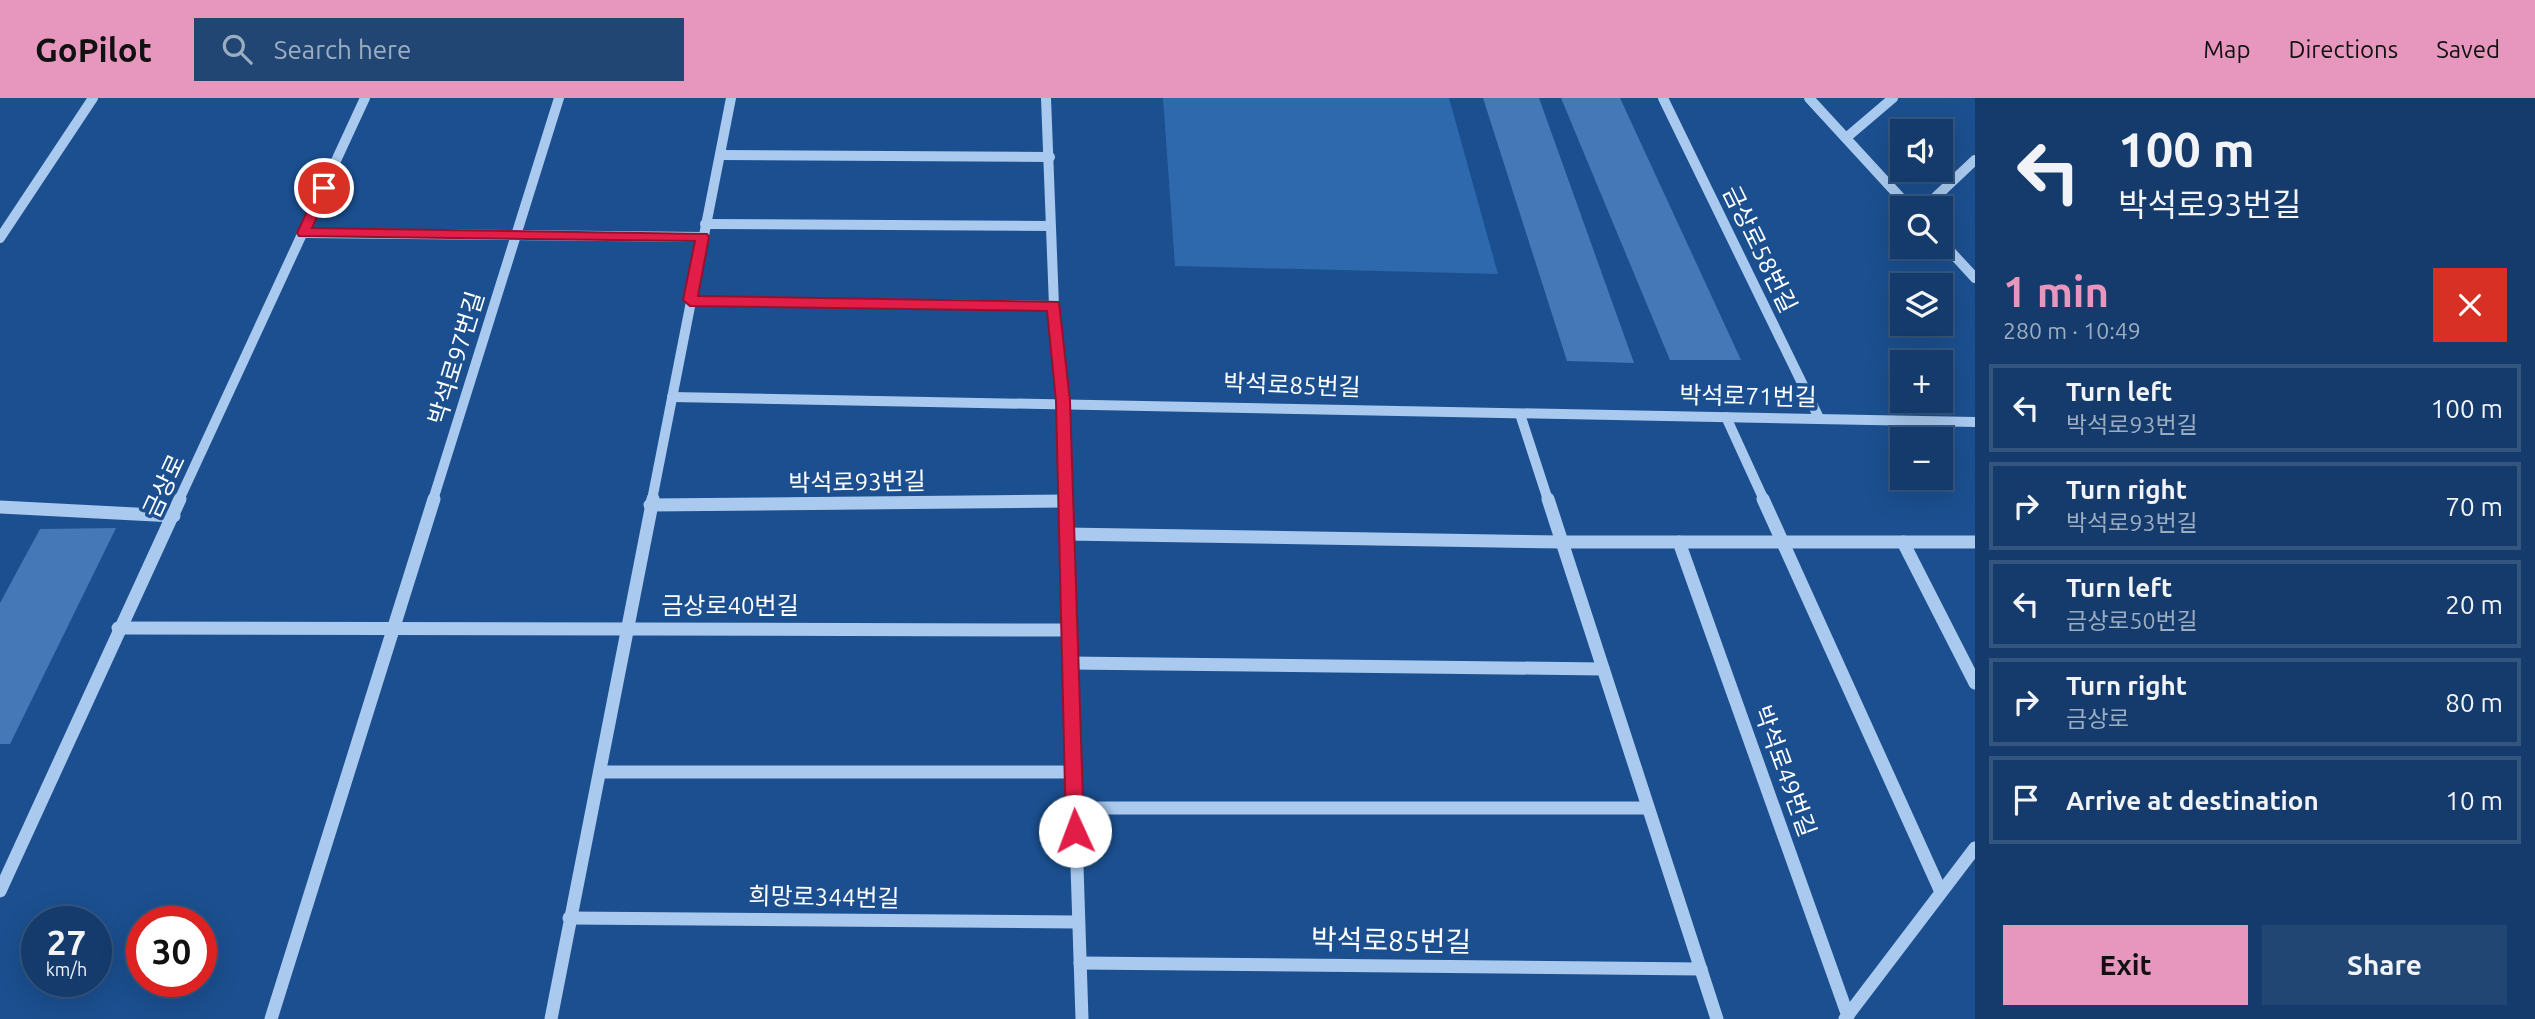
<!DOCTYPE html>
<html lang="en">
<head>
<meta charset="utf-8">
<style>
  :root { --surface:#143b6b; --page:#214673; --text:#f1f3f6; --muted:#9dadc1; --line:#33557e; --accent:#e797bd }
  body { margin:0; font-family:Ubuntu,"Noto Sans KR",sans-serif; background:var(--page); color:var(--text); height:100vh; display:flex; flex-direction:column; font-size:26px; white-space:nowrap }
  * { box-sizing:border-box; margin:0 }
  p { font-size:23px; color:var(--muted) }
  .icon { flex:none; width:38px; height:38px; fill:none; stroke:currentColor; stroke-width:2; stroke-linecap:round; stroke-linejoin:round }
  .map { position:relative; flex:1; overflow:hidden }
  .side { display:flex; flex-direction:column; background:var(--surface); width:560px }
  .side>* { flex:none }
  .banner { background:#143b6b; color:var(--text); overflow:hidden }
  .tools { position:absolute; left:1890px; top:21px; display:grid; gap:14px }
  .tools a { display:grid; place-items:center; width:63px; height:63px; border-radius:0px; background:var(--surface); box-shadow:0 7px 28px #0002,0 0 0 2px var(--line); font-size:35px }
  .speed { position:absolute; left:21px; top:808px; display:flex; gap:14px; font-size:35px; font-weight:700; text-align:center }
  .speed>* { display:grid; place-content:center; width:91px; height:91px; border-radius:50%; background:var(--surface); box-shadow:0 7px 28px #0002,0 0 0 2px var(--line); line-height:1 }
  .speed small { font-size:18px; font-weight:400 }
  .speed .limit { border:10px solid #d22; background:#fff; color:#111 }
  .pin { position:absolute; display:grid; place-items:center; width:60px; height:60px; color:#fff; margin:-30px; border:4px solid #fff; border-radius:50%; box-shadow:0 2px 7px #0007 }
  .me { position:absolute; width:77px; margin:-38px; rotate:358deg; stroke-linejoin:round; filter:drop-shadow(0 0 5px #0008) }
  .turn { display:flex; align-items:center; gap:24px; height:147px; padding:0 28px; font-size:32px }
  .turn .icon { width:91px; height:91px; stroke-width:2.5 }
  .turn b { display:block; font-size:49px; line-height:60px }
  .round { display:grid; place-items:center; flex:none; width:74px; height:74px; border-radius:0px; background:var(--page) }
  .overview { display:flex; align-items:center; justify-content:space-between; height:119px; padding:0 28px }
  h1 { font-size:42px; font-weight:700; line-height:52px; color:var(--accent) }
  .button { display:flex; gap:14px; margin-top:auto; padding:14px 28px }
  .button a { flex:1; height:80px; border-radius:0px; background:var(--accent); color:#111; font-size:28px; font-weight:700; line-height:80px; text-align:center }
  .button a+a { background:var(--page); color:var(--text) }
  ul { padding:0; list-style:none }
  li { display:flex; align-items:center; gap:21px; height:88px; margin:0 14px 10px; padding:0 14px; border:4px solid var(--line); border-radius:0px }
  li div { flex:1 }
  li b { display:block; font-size:26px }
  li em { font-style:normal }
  header { display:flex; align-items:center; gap:42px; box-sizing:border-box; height:98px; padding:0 35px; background:var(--accent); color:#111 }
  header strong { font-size:33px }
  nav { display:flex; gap:38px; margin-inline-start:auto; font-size:24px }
  .search { width:490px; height:63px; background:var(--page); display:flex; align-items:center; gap:18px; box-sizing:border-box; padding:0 24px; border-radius:0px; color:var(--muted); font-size:26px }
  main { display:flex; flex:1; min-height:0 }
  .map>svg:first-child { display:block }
  .green { fill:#2e69ad }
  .building { fill:#4478b7 }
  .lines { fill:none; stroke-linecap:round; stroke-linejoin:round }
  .minor-far1 { stroke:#a9c9ee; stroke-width:10 }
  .minor { stroke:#a9c9ee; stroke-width:13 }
  .route { fill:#e11d48; stroke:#92132f; stroke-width:2 }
  .labels { text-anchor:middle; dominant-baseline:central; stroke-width:7; stroke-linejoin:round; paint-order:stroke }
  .street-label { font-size:24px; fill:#fff; stroke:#1b4f8f }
  .near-street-label { font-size:28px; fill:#fff; stroke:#1b4f8f }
</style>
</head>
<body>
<header>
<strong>GoPilot</strong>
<div class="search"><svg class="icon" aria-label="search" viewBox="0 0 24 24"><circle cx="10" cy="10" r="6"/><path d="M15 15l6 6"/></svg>Search here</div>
<nav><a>Map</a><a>Directions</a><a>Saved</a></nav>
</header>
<main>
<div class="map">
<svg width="1975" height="921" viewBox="0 0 1975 921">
  <rect width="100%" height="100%" fill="#1b4f8f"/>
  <path class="green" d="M1163,0H1449L1498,176L1175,168Z"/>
  <g class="building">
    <path d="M1483,0H1539L1634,265L1567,263Z"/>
    <path d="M1561,0H1620L1741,262H1670Z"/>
    <path d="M116,430L10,646H0V505L40,431Z"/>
  </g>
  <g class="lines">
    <g class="minor-far1">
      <path d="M1046,0L1054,208L1063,303L1065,402"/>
      <path d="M1663,0L1819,320"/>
      <path d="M1809,0L1910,110"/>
      <path d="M1846,40L1893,0"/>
      <path d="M721,57L1050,59"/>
      <path d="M1924,110L1975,62"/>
      <path d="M705,126L1050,128"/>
      <path d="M304,135L703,139"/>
      <path d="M0,140L93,0"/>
      <path d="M1941,143L1975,180"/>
      <path d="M690,203L1054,208"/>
      <path d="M672,299L1975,324"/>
      <path d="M1520,316L1548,402"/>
      <path d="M1726,319L1764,402"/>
      <path d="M179,402L365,0"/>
      <path d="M433,402L559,0"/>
      <path d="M652,402L731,0"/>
    </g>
    <g class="minor">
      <path d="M1065,401L1082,921"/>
      <path d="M1548,401L1717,921"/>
      <path d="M1763,401L1941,794"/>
      <path d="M650,407L1064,403"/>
      <path d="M0,409L174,418"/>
      <path d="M1065,436L1562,444H1975"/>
      <path d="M1679,444L1848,918"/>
      <path d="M1903,444L1975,585"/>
      <path d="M118,530L1068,532"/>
      <path d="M1069,565L1603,571"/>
      <path d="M600,674H1073"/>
      <path d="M1074,710H1648"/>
      <path d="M0,793L180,401"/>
      <path d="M569,820L1078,824"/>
      <path d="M1080,865L1701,871"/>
      <path d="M271,921L434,401"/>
      <path d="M551,921L653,401"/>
      <path d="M1845,921L1975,750"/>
    </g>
  </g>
  <path class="route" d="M324,85L330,90L312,130L707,136L709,139L698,198L1059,204L1070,303L1084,733L1081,739L1075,742L1069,739L1066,733L1056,303L1047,213L690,208L683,202L695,143L299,138L297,135L318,90Z"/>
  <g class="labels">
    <g class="street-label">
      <text transform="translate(1760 151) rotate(64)">금상로58번길</text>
      <text transform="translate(456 260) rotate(-73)">박석로97번길</text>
      <text transform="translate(1292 287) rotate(2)">박석로85번길</text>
      <text transform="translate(1748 298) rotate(1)">박석로71번길</text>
      <text transform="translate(857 384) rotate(-1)">박석로93번길</text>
      <text transform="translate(164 388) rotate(-65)">금상로</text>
      <text x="730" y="507">금상로40번길</text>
      <text transform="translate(1785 673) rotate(70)">박석로49번길</text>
      <text transform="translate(824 799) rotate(1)">희망로344번길</text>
    </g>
    <g class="near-street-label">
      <text transform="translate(1391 842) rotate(1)">박석로85번길</text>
    </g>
  </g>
</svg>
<div class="tools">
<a><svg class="icon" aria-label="sound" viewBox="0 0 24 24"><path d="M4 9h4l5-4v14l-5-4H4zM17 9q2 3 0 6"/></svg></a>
<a><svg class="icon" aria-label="search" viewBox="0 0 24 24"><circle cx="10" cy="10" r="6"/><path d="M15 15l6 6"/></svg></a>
<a><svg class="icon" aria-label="layers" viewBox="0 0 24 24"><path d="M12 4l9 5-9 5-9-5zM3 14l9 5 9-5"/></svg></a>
<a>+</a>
<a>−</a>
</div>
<div class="speed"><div>27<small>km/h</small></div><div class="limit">30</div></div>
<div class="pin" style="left:324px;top:90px;background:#d93025"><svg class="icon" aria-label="arrive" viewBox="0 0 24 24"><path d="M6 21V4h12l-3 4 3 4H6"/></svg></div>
<svg class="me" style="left:1075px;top:733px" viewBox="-20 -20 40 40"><circle r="19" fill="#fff"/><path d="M0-13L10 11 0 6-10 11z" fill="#e11d48"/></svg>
</div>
<section class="side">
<div class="banner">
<div class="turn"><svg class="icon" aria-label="left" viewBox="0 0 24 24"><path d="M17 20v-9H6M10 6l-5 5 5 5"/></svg><div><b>100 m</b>박석로93번길</div></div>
</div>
<div class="overview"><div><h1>1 min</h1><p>280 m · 10:49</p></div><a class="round" style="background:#d93025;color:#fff"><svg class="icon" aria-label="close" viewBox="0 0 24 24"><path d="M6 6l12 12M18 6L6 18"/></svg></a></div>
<ul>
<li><svg class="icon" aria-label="left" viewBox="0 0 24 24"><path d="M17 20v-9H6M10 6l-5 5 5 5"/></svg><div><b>Turn left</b><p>박석로93번길</p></div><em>100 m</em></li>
<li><svg class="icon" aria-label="right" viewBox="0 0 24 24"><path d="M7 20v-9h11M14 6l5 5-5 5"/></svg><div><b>Turn right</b><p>박석로93번길</p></div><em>70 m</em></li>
<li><svg class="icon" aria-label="left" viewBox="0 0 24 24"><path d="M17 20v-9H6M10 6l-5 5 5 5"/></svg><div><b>Turn left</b><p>금상로50번길</p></div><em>20 m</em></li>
<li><svg class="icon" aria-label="right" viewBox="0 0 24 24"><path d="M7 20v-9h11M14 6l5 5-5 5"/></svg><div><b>Turn right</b><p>금상로</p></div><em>80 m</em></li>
<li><svg class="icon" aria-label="arrive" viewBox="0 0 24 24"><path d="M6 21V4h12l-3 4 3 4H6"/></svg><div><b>Arrive at destination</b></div><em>10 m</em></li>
</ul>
<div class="button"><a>Exit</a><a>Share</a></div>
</section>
</main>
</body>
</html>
